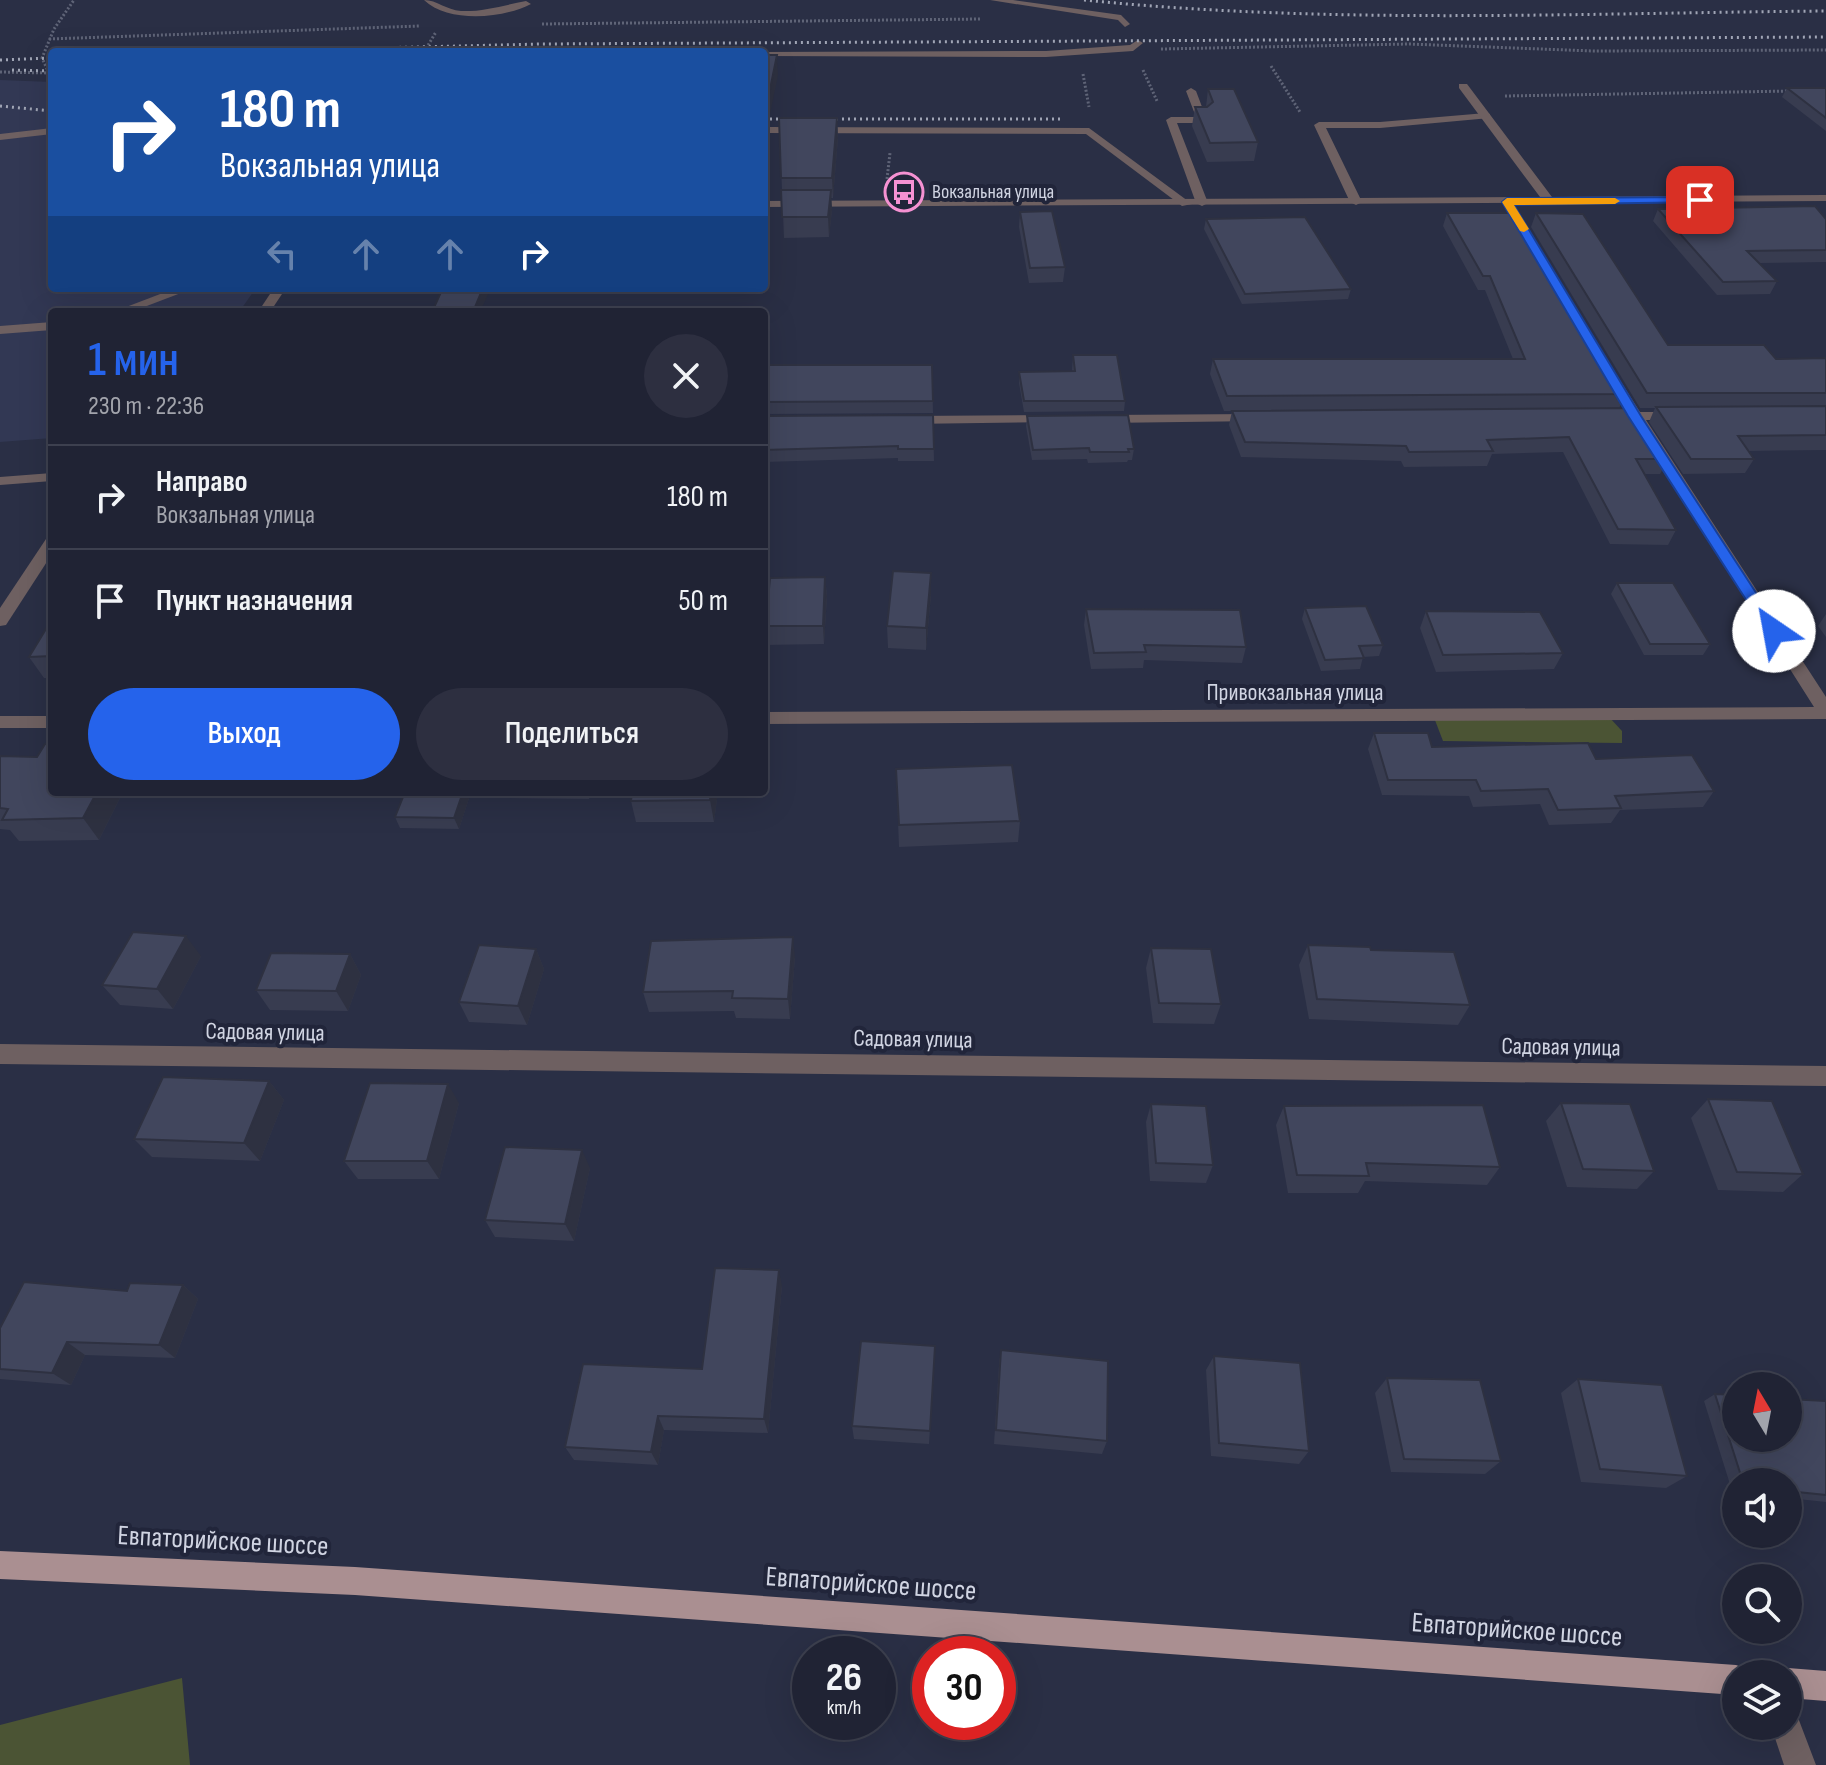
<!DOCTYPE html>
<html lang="ru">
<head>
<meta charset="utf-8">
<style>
  :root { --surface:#202334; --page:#2d2f40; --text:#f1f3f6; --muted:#a2a4ac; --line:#3d404f; --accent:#2563eb }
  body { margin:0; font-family:"Sofia Sans Condensed",sans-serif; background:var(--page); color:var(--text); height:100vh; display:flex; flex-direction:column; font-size:30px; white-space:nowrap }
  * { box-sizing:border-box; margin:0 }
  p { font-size:26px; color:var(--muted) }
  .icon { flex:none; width:44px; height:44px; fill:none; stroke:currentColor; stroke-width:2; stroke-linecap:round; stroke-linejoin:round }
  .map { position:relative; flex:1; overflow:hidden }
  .details { position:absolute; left:48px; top:308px; width:720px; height:488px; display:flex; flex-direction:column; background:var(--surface); border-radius:8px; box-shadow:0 8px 32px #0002,0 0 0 2px var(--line) }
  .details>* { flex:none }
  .banner { position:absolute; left:48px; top:48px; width:720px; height:244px; border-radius:8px; box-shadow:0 8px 32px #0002,0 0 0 2px var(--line); background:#1a4fa0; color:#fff; overflow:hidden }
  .needle { width:52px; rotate:350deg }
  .controls { position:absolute; left:1722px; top:1372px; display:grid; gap:16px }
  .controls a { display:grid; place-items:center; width:80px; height:80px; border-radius:50%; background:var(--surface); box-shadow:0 8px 32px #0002,0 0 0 2px var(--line); font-size:40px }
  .speed { position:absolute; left:792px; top:1636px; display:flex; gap:16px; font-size:40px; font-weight:700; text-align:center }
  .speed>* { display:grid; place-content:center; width:104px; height:104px; border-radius:50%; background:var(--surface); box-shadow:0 8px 32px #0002,0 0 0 2px var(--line); line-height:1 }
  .speed small { font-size:20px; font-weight:400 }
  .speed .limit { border:12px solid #d22; background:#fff; color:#111 }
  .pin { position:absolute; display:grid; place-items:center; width:68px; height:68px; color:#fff; margin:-34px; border-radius:16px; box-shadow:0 4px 12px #0006 }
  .me { position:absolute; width:88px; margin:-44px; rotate:327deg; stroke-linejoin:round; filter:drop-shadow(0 0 6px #0008) }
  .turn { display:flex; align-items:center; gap:28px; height:168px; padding:0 40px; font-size:36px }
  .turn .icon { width:104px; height:104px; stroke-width:2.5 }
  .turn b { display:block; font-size:56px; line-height:68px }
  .lanes { display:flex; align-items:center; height:76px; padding:0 40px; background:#0003; justify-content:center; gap:40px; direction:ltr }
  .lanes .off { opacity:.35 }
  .round { display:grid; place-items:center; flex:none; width:84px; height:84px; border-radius:42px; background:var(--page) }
  .overview { display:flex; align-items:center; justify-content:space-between; height:136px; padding:0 40px }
  h1 { font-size:48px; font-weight:600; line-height:60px; color:var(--accent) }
  .action { display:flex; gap:16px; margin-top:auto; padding:16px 40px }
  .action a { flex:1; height:92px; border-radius:48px; background:var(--accent); color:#fff; font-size:32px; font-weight:600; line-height:92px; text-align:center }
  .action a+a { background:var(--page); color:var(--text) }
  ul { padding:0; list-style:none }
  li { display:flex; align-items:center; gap:24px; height:104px; padding:0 40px; border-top:2px solid var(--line) }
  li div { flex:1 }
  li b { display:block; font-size:30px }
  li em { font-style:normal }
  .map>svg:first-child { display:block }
  .built { fill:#323854 }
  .green { fill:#4b5434 }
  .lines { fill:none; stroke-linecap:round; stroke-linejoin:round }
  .path { stroke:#5f6477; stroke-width:3; stroke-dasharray:2 2; stroke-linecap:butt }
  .lane { fill:#6e6061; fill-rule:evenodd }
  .street { fill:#6e6061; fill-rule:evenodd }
  .primary { fill:#aa8f91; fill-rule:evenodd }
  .rail { stroke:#a0a5b5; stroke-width:3; stroke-dasharray:2 4; stroke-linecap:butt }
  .wall { fill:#383c50 }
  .shaded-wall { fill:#2e3141 }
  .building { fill:#41465d; stroke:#2e3141; stroke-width:2 }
  .route { fill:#2563eb; stroke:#184099; stroke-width:2 }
  .slow { fill:#f59e0b }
  .labels { text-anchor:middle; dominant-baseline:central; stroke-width:8; stroke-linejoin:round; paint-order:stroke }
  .far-poi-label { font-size:20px; fill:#d0d4e2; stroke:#21253a; text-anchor:start }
  .street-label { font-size:24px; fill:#d0d4e2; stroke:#21253a }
  .near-street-label { font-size:28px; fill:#d0d4e2; stroke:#21253a }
</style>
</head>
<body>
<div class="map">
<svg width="1826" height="1765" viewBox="0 0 1826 1765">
  <rect width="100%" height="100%" fill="#2a2f45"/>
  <path class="built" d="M0,80L52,82V288H256L239,312H52V438L0,442Z"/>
  <g class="green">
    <path d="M1433,715L1609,717L1622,731V743L1443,741Z"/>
    <path d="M182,1678L190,1765H0V1725Z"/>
  </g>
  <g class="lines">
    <g class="path">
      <path d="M542,24L980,19"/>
      <path d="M49,39L420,26"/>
      <path d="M1161,49L1409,44L1593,51L1826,50"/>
      <path d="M424,52L436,32"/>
      <path d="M1271,66L1300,112"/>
      <path d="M1143,70L1157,101"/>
      <path d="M0,72L51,73"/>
      <path d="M49,73L42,58L54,29L74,0"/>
      <path d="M1083,74L1089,107"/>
      <path d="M1505,96L1791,91"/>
      <path d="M887,179L890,153"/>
    </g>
    <g class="lane">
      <path d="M424,0C437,0 446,10 461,11C482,12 505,5 526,1L531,4C502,19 448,23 424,0Z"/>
      <path d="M990,0H1013L1121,15L1130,24L1125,27L1118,20Z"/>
      <path d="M1138,40L1143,43L1133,51L1046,57L764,56V52H760L1046,51L1130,45Z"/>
      <path d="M1191,88L1196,91L1207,120L1202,123H1177L1208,203L1202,206L1196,203L1166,120L1171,117H1196L1186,91Z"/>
      <path d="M1486,113L1490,114V118L1380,128H1326L1362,202L1356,205L1350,202L1314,125L1319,122H1380Z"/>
      <path d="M764,127L1089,128L1192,204L1182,206L1086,134L764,133Z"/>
      <path d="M52,128V134L0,140V134Z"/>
      <path d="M176,288H194L131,312H113Z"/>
      <path d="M52,322V330L0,334V326Z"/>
      <path d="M52,473V481L0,485V477Z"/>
    </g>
    <g class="street">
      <path d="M1459,84H1467L1552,197L1826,195V201L764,207V201L1540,197L1459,88Z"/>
      <path d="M274,288H286L270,312H258Z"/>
      <path d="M1611,373L1616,374L1640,412H1676L1683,416L1676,420H1646L1826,697V719L764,724V712L1814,707L1632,420H1612L1605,416L1612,412H1626L1604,377Z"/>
      <path d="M1256,414L1263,418L1261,421L1104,423L1097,419L1104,415Z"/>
      <path d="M1052,415L1059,419L1057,422L908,424L901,420L908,416Z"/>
      <path d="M52,537V554L6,625L0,626V608L46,539Z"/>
      <rect x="0" y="716" width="52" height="12"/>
      <path d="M0,1044L1826,1066V1086L0,1064Z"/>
      <path d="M1788,1712L1797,1715L1816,1765H1784L1771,1726H1788Z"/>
    </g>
    <g class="primary">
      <path d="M0,1551L355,1567L1736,1665L1747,1669L1749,1674H1736V1695L355,1595L0,1579Z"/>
      <path d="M1788,1668L1826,1671V1701L1788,1698V1674H1777Z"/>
    </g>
    <g class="rail">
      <path d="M1084,0C1330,25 1579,13 1826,11"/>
      <path d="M207,52L542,44L1826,37"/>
      <path d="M0,60L52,58"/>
      <path d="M12,70L52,71"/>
      <path d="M0,106L52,111"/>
      <path d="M764,119H1062"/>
    </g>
  </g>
  <g class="wall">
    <path d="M1787,88H1826V131L1782,97Z"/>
    <path d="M1208,89L1258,142L1254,161L1207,162L1192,126L1195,107H1206Z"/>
    <path d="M779,118H837L838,138L833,198H831L832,210L829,237L784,238Z"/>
    <path d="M1658,209L1826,219V262L1759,263L1777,281L1770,294L1717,295L1653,221Z"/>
    <path d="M1020,212L1065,267L1063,282L1029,283L1019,227Z"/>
    <path d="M1447,213L1626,394L1619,408H1634L1668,459L1660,474H1644L1676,530L1668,545L1610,544L1563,452L1492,454L1487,466L1404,467L1401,461L1241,457L1229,425L1232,411H1224L1210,374L1213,359H1513L1485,290H1478L1443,226Z"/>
    <path d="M1536,213L1668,345L1776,359L1826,358V450L1748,451L1754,459L1745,473L1683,474L1649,422L1655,408H1640L1531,227Z"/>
    <path d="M1206,219L1351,289L1348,299L1242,304L1204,229Z"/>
    <path d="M1073,355L1125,401L1124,411L1024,412L1019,383V372L1072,371Z"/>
    <path d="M764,365H932L933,413L764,414Z"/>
    <path d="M933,415L934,461H898V458L764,462V416Z"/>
    <path d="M1027,416L1134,449L1132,460H1128L1127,462L1088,463L1087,459L1032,460L1026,426Z"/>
    <path d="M825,577L827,596L824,644L764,645V589Z"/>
    <path d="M1617,583L1710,644L1703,655H1644L1611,594Z"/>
    <path d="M931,595L926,650L888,648L887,626Z"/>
    <path d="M1305,608L1383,645L1379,656L1363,657L1360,669L1321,671L1302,619Z"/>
    <path d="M1086,609L1246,647L1242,663L1144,660L1143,668L1091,669L1084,625Z"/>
    <path d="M1426,611L1563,653L1554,669L1436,672L1420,628Z"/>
    <path d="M1826,614V637L1818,626Z"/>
    <path d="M52,619V678H44L29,657Z"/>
    <path d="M1374,733L1432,747L1596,759L1714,791L1703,807L1620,810L1611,823L1549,825L1540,804L1473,807L1469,796L1382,795L1368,749Z"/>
    <path d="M0,756L52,792H123L99,840L19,841L10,830L0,829Z"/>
    <path d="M896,769L1020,821L1018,842L899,847Z"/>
    <path d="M471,792L459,829L400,828L395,817Z"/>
    <path d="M499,792H591L589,799L501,798Z"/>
    <path d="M718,792L714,822H636L631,801Z"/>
    <path d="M1308,945L1371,950L1470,1005L1458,1025L1309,1019L1299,965Z"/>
    <path d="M1151,948L1221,1004L1214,1024L1153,1023L1146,968Z"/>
    <path d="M536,949L544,969L527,1025L469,1022L459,1002Z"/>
    <path d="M350,954L361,975L348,1011L270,1010L256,990Z"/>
    <path d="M201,956L173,1009L120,1005L102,985Z"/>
    <path d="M795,957L790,1019L736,1018L734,1011L649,1012L643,992Z"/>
    <path d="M269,1081L284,1100L260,1161L152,1157L134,1139Z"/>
    <path d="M1708,1099L1803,1174L1783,1192L1718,1190L1691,1118Z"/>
    <path d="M459,1103L439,1179H358L344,1161Z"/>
    <path d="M1561,1103L1654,1171L1637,1189L1567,1187L1546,1121Z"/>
    <path d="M1151,1104L1213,1165L1206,1183L1150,1181L1146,1122Z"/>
    <path d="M1284,1106L1500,1167L1487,1185L1365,1181L1358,1193H1288L1276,1125Z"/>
    <path d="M590,1168L574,1241L495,1237L485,1220Z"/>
    <path d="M183,1285L198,1299L175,1358L85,1355L71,1385L0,1379V1328L127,1291Z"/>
    <path d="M782,1286L768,1433L664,1430L658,1465L574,1460L565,1447L702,1369Z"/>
    <path d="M935,1346L929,1444L854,1439L852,1426Z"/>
    <path d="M1001,1350L1107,1441L1102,1454L994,1444L999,1364Z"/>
    <path d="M1214,1356L1309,1451L1299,1464L1211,1456L1206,1370Z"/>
    <path d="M1387,1378L1501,1461L1485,1474L1391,1472L1375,1393Z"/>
    <path d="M1578,1379L1687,1476L1666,1488L1581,1482L1561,1393Z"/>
    <path d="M1715,1394L1826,1401V1502L1788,1498V1482H1736V1494H1733L1704,1401Z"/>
  </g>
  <g class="shaded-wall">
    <path d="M777,55L778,75L768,124L765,125L766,136L764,145V105Z"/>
    <path d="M837,118L838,138L833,198L832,178Z"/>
    <path d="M831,190L832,210L829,237L828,217Z"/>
    <path d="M483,288H491L480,312H473Z"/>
    <path d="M931,573V595L926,650V628Z"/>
    <path d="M825,577L827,596L824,644L823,626Z"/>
    <path d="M97,792H123L99,840L83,818Z"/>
    <path d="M463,792H471L459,829L454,818Z"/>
    <path d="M711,792H718L714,822L710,800Z"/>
    <path d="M186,936L201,956L173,1009L157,989Z"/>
    <path d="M793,937L795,957L790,1019L788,999Z"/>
    <path d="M536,949L544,969L527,1025L518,1006Z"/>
    <path d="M350,954L361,975L348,1011L336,991Z"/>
    <path d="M269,1081L284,1100L260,1161L244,1143Z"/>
    <path d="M448,1084L459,1103L439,1179L427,1161Z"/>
    <path d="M582,1150L590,1168L574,1241L565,1224Z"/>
    <path d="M779,1270L782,1286L768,1433L764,1419Z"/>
    <path d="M183,1285L198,1299L175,1358L159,1345Z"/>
    <path d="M67,1342L85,1355L71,1385L52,1373Z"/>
    <path d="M658,1416L664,1430L658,1465L651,1452Z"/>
  </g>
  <g class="building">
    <path d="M764,55H777L767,104L764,105Z"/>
    <path d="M1787,88H1826V118Z"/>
    <path d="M1208,89H1234L1258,142L1210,143L1195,107H1207L1213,102Z"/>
    <path d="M779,118H837L832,178H781Z"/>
    <path d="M781,190H831L828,217H782Z"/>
    <path d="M1815,206L1826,219V250L1747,251L1777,281L1723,282L1658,209Z"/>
    <path d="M1052,211L1065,267L1030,268L1020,212Z"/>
    <path d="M1447,213H1518L1626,394L1227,396L1213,359H1525L1490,276H1483Z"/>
    <path d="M1536,213L1583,214L1668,345H1764L1776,359L1826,358V393H1647Z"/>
    <path d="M1305,217L1351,289L1245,294L1206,219Z"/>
    <path d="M447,288H483L473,312H432L441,292H446Z"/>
    <path d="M1073,355H1117L1125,401H1024L1019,372L1075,371Z"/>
    <path d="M764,365H932L933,401L764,402Z"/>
    <path d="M1826,406V435L1738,436L1754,459H1691L1656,407Z"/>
    <path d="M1634,408L1668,459H1636L1676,530L1618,529L1569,437L1487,440L1493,451L1409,452L1406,446L1245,442L1232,411Z"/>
    <path d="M933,415L934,449H898V446L764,450V416Z"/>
    <path d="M1128,415L1134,449H1128L1129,452H1090L1089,448L1033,450L1027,416Z"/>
    <path d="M893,571L931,573L926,628L887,626Z"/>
    <path d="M825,577L823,626H764V589H769L770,578Z"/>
    <path d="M1617,583H1673L1710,644H1650Z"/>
    <path d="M1366,606L1383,645L1359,646L1364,658L1325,660L1305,608Z"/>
    <path d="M1086,609L1240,610L1246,647L1144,645L1146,652L1094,653Z"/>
    <path d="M1426,611L1540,612L1563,653L1443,655Z"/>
    <path d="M52,619V656L29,657Z"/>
    <path d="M1374,733H1428L1432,747L1588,743L1596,759L1692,755L1714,791L1615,796L1621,808L1558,810L1548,789L1481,791L1476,780H1388Z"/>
    <path d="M45,744H52V792H97L83,818L2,820L8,809L0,808V756L37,757Z"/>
    <path d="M1012,765L1020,821L899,825L896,769Z"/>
    <path d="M405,792H463L454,818L395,817Z"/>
    <path d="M632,792H711L710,800L631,801Z"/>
    <path d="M133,932L186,936L157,989L102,985Z"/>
    <path d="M793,937L788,999L732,998L733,991L643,992L651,941Z"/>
    <path d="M479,945L536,949L518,1006L459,1002Z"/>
    <path d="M1308,945L1370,947L1371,950L1454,952L1470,1005L1317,999Z"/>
    <path d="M1151,948L1211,949L1221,1004L1159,1003Z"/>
    <path d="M271,953L350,954L336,991L256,990Z"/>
    <path d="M163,1077L269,1081L244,1143L134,1139Z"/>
    <path d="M370,1083L448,1084L427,1161H344Z"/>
    <path d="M1708,1099L1772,1101L1803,1174L1737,1172Z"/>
    <path d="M1561,1103L1630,1104L1654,1171L1583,1169Z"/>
    <path d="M1151,1104L1206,1106L1213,1165L1156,1163Z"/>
    <path d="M1483,1105L1500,1167L1366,1163L1369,1176L1297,1175L1284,1106Z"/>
    <path d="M505,1147L582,1150L565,1224L485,1220Z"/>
    <path d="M715,1268L779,1270L764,1419L658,1416L651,1452L565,1447L583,1364L702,1369Z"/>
    <path d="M24,1282L127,1291L130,1283L183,1285L159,1345L67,1342L52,1373L0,1369V1328Z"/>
    <path d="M861,1341L935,1346L930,1431L852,1426Z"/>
    <path d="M1001,1350L1108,1361L1107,1441L996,1430Z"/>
    <path d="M1214,1356L1300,1363L1309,1451L1219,1443Z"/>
    <path d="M1387,1378L1480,1380L1501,1461L1404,1459Z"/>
    <path d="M1578,1379L1662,1385L1687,1476L1600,1469Z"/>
    <path d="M1715,1394L1736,1395V1438H1788V1399L1826,1401V1495L1788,1491V1482H1743Z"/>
  </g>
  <path class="route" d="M1700,197L1705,200L1704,202L1514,205L1641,416L1781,631L1774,636L1768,634L1628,416L1502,202L1507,198Z"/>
  <path class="slow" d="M1507,198H1615L1620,201L1615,204L1514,205L1529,229L1524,232L1520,231L1502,202Z"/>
  <defs>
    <g id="bus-ring" transform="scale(2)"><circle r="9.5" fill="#21253a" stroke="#f591d2" stroke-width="1.5"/><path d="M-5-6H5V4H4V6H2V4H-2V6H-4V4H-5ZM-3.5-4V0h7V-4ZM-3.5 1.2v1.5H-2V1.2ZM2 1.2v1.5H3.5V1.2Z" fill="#f591d2"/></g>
  </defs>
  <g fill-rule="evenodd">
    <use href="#bus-ring" x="904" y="192"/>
  </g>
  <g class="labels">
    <g class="far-poi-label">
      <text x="932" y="192">Вокзальная улица</text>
    </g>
    <g class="street-label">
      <text x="1295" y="692">Привокзальная улица</text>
      <text transform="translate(265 1032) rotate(1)">Садовая улица</text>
      <text transform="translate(913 1039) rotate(1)">Садовая улица</text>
      <text transform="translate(1561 1047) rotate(1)">Садовая улица</text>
    </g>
    <g class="near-street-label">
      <text transform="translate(223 1541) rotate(3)">Евпаторийское шоссе</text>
      <text transform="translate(871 1584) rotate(4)">Евпаторийское шоссе</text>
      <text transform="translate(1517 1630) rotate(4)">Евпаторийское шоссе</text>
    </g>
  </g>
</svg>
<div class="controls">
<a><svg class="needle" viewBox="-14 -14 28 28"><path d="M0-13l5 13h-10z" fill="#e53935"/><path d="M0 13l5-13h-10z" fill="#a2a4ac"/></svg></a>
<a><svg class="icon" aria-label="sound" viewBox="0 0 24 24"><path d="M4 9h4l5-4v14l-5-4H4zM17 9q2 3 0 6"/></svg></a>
<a><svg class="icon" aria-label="search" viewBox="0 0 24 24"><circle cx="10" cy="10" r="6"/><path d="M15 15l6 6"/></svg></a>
<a><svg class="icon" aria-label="layers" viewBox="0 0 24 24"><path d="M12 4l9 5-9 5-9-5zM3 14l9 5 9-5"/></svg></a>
</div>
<div class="speed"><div>26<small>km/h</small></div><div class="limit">30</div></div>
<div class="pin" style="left:1700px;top:200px;background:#d93025"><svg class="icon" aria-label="arrive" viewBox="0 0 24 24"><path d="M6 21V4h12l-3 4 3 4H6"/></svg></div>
<svg class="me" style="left:1774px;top:631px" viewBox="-20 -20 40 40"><circle r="19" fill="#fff"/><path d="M0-13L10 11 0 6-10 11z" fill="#2563eb"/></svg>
<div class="banner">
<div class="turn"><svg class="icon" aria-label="right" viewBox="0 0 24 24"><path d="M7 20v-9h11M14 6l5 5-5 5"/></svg><div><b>180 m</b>Вокзальная улица</div></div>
<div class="lanes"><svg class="icon off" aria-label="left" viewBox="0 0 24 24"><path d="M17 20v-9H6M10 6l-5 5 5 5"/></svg><svg class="icon off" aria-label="ahead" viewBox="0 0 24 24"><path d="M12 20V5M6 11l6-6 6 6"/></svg><svg class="icon off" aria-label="ahead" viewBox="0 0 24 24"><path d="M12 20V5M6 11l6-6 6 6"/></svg><svg class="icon" aria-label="right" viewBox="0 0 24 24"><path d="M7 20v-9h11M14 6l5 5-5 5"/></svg></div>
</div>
<section class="details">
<div class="overview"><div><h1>1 мин</h1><p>230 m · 22:36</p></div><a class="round"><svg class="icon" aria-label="close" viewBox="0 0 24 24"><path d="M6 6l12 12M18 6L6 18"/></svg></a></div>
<ul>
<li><svg class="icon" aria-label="right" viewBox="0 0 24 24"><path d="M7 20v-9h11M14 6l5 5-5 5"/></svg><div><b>Направо</b><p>Вокзальная улица</p></div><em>180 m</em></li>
<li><svg class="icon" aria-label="arrive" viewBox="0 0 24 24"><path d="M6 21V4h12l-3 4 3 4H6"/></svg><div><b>Пункт назначения</b></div><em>50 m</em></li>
</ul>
<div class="action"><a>Выход</a><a>Поделиться</a></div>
</section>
</div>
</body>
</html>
